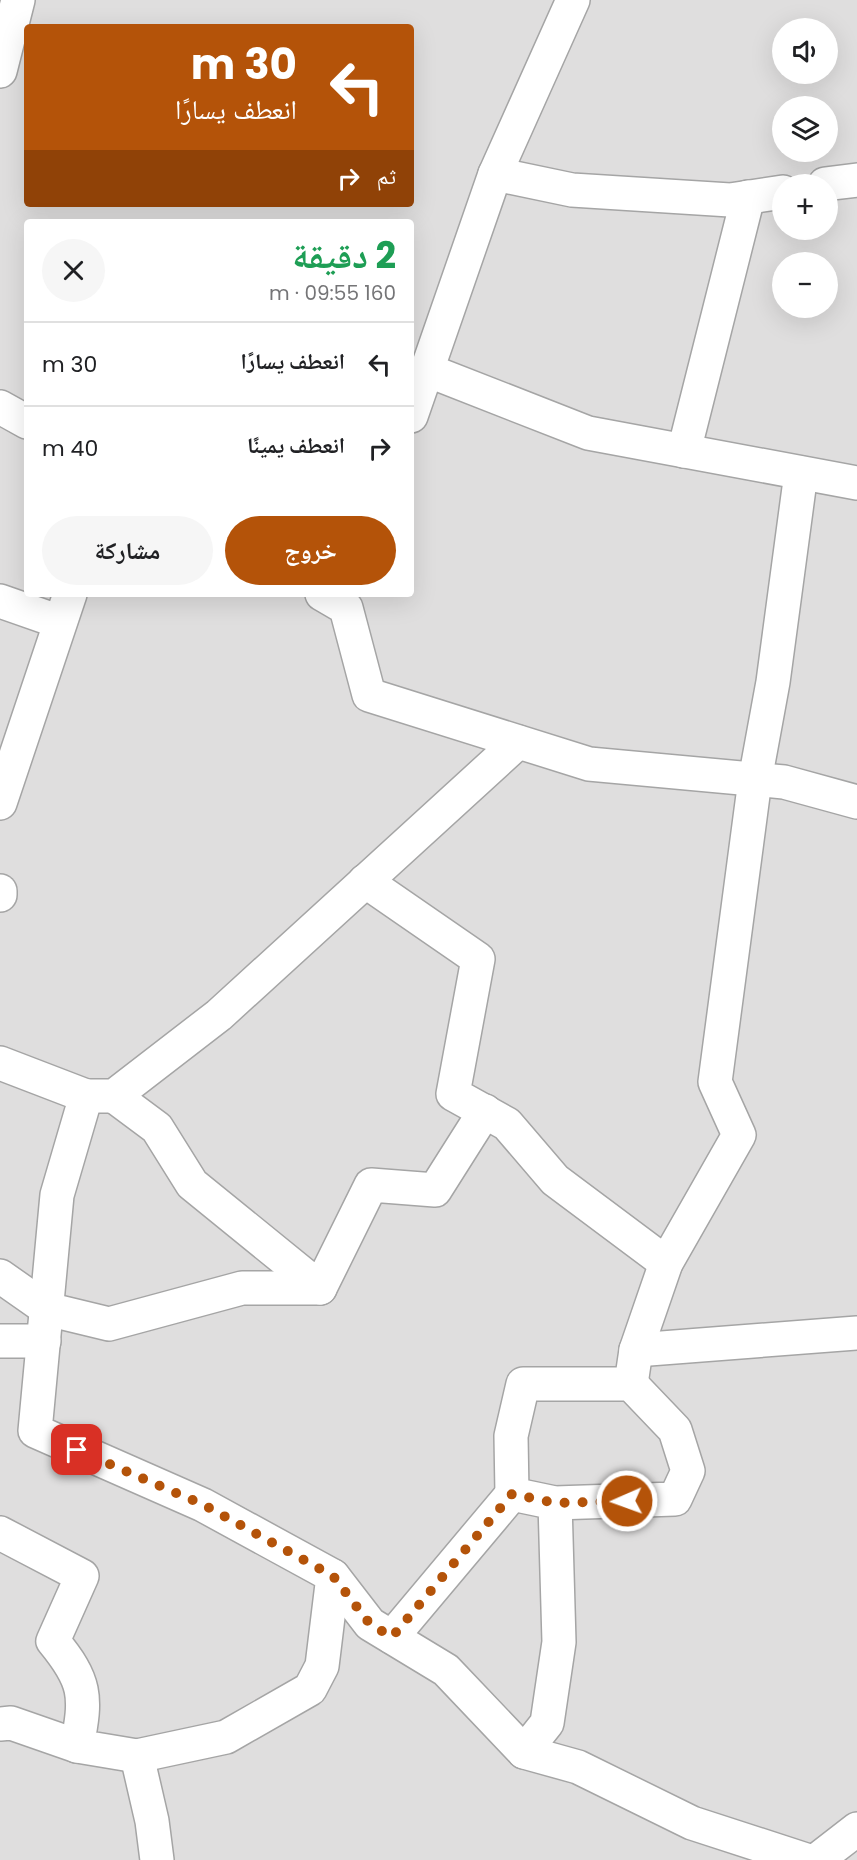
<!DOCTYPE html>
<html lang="ar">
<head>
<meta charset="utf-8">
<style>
  :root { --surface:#fff; --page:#f6f6f6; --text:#202124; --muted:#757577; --line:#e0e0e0; --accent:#b45309 }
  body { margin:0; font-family:Poppins,"Noto Naskh Arabic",sans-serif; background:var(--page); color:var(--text); direction:rtl; height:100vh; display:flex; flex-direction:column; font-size:22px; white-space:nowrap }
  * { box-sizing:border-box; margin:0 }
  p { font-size:20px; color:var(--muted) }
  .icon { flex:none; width:33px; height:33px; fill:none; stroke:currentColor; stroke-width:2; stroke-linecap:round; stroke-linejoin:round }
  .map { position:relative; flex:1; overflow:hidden; direction:ltr }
  .sheet { position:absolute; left:24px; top:219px; width:390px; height:378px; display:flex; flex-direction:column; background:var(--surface); border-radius:6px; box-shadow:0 6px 24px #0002; direction:rtl }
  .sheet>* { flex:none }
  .top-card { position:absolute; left:24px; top:24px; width:390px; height:183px; border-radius:6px; box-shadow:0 6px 24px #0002; direction:rtl; background:#b45309; color:#fff; overflow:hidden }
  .fabs { position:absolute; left:772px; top:18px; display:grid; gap:12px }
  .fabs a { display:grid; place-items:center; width:66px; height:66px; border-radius:50%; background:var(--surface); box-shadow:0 6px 24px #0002; font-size:30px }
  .pin { position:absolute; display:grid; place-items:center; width:51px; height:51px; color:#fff; margin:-26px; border-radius:12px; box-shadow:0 3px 9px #0006 }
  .me { position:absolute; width:66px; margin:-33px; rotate:268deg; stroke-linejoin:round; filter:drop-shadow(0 0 4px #0008) }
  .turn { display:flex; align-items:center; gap:21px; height:126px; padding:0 18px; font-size:27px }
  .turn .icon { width:78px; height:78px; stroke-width:2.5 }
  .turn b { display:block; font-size:42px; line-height:51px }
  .then { display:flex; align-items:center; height:57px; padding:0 18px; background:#0003; gap:12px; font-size:22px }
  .round { display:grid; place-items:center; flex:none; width:63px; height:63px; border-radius:32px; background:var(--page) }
  .overview { display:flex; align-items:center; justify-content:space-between; height:102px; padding:0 18px }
  h1 { font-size:36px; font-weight:700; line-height:45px; color:#1e9e55 }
  .cta { display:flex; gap:12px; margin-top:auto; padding:12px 18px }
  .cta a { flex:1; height:69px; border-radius:36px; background:var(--accent); color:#fff; font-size:24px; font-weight:700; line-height:69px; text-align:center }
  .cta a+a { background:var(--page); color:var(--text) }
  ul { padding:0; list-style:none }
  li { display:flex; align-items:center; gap:18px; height:84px; padding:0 18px; border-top:2px solid var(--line) }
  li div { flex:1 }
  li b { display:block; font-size:22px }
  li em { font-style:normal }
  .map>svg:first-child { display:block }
  .residential { fill:#dfdede; fill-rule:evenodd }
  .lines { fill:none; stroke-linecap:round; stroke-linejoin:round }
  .minor-casing { stroke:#a5a5a5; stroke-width:36 }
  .minor { stroke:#fff; stroke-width:33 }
  .route { stroke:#b45309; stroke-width:10; stroke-dasharray:0 18 }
</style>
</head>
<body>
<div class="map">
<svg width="857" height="1860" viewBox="0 0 857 1860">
  <rect width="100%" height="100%" fill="#f1eee9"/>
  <path class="residential" d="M0,0H857V1860H0ZM27,27H411V204H27ZM783,28H828V74H783ZM783,106H828V152H783ZM783,184H828V230H783ZM27,222H411V594H27ZM783,262H828V308H783Z"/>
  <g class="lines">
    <g class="minor-casing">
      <g id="minor">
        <path d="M0,71L18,0"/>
        <path d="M495,174L572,190L730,200L783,192"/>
        <path d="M825,184L857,180"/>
        <path d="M427,370L588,433L857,483"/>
        <path d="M0,407L27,422"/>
        <path d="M411,416L495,174L573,0"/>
        <path d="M684,451L748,197"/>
        <path d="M322,594L346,608L369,695L589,764L784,782L857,802"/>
        <path d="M0,601L60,622"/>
        <path d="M0,803L70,594"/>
        <path d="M365,881L478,959L453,1094L507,1124L555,1180L666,1263"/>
        <path d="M0,891V895"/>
        <path d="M0,1063L86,1096L57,1195L35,1431L203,1505L333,1576L322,1666L310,1689L226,1737L137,1756L152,1821L157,1860"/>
        <path d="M86,1096H114L219,1015L518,742"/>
        <path d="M114,1096L157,1128L192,1184L320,1288L371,1185L435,1190L485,1111"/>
        <path d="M0,1276L47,1309L109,1324L242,1288H320"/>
        <path d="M0,1341H44"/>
        <path d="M636,1350L857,1333"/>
        <path d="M631,1384L636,1350L666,1263L739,1135L715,1082L755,780L773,682L801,473"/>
        <path d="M0,1533L82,1576L53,1641C86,1681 87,1696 77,1746L137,1756"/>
        <path d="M333,1576L370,1624L446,1670L524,1752L578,1767L692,1823L806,1860"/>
        <path d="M392,1637L512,1494"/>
        <path d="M0,1724L11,1723L77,1746"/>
        <path d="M524,1752L547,1723L559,1642L555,1503L675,1499L688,1471L675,1430L631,1384H523L511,1436L512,1494L555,1503"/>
        <path d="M817,1860L857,1829"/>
      </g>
    </g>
    <use href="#minor" class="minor"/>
  </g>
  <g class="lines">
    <path class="route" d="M77,1450L204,1505L333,1576L370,1624L392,1637L512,1494L555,1503L627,1501"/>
  </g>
</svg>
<div class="fabs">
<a><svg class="icon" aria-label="sound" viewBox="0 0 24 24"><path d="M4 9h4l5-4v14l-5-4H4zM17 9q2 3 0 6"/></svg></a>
<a><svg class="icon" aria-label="layers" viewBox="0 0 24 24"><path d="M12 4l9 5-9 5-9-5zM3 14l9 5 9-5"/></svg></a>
<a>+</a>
<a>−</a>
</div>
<div class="pin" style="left:77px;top:1450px;background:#d93025"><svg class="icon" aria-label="arrive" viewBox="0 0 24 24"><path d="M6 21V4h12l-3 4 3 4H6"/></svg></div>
<svg class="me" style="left:627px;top:1501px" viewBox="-20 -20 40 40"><circle r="17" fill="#b45309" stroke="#fff" stroke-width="3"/><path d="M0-11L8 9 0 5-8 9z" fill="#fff"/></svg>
<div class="top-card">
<div class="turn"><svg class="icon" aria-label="left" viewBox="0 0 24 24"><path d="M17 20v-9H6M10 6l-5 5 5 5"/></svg><div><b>30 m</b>انعطف يسارًا</div></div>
<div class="then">ثم<svg class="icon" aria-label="right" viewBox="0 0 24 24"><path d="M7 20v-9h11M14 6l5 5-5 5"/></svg></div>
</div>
<section class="sheet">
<div class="overview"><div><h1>2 دقيقة</h1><p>160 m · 09:55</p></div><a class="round"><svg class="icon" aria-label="close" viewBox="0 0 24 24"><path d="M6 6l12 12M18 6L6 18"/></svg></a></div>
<ul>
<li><svg class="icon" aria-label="left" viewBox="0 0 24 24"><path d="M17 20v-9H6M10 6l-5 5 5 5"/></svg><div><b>انعطف يسارًا</b></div><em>30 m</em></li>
<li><svg class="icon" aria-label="right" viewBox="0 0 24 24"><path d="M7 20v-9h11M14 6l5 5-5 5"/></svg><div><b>انعطف يمينًا</b></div><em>40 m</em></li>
</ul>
<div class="cta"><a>خروج</a><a>مشاركة</a></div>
</section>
</div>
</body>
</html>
